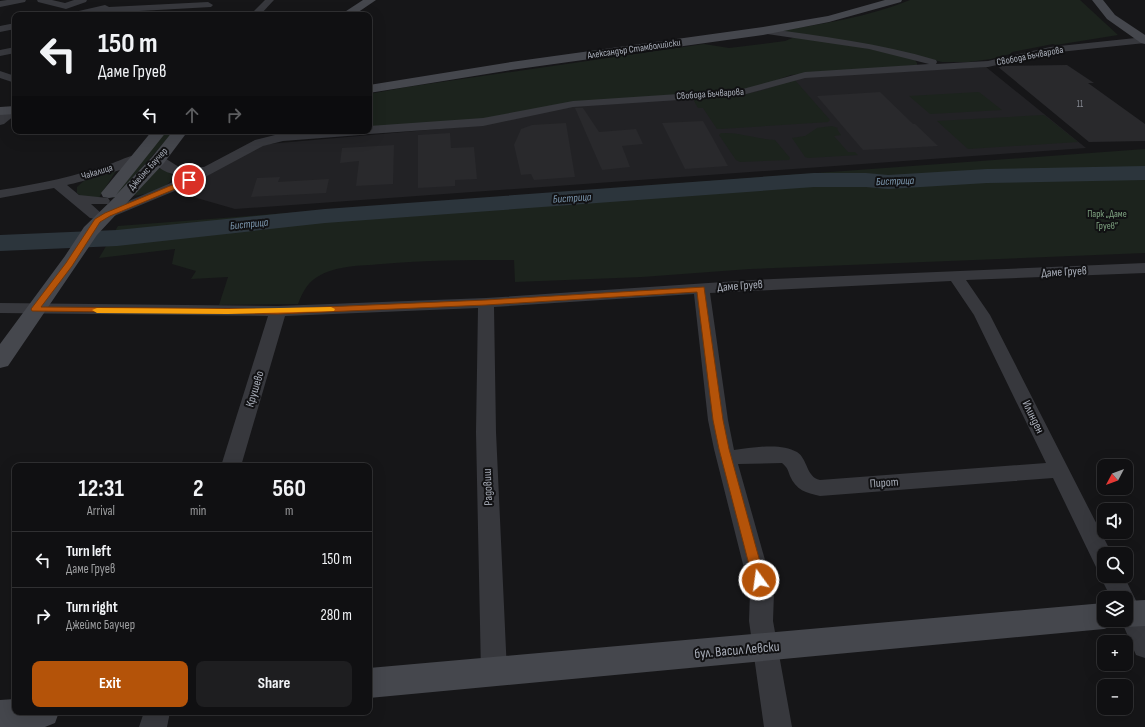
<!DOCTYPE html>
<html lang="en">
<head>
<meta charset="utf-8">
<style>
  :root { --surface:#101012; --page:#1e1e20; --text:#f1f3f6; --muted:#9c9d9f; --line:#303032; --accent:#b45309 }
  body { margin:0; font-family:"Sofia Sans Condensed",sans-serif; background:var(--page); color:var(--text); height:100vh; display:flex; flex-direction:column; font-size:15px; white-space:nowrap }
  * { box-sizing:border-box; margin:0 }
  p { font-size:13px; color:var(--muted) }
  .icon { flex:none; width:22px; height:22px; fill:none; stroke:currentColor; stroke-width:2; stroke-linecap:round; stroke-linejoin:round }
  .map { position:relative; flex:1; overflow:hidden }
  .drawer { position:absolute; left:12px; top:463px; width:360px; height:252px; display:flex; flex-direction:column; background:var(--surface); border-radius:8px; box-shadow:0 4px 16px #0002,0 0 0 1px var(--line) }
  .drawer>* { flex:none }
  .hud { position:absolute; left:12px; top:12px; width:360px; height:122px; border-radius:8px; box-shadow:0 4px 16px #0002,0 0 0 1px var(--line); background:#101012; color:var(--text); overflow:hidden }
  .needle { width:26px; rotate:229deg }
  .tools { position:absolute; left:1097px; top:459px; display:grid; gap:8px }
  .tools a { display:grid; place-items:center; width:36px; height:36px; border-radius:8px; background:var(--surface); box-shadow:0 4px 16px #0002,0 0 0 1px var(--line); font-size:20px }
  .pin { position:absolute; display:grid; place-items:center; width:34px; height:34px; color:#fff; margin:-17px; border:2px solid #fff; border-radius:50%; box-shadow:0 1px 4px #0007 }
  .me { position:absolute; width:44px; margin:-22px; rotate:346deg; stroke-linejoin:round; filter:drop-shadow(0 0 3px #0008) }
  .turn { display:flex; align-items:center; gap:14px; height:84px; padding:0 20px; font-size:18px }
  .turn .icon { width:52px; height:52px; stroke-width:2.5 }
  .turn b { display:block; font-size:28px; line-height:34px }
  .lanes { display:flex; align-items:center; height:38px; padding:0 20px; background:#0003; justify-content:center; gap:20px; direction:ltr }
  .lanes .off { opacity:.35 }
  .eta { display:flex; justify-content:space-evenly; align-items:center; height:68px; text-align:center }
  .eta b { font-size:24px; font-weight:700; line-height:28px }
  .cta { display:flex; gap:8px; margin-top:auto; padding:8px 20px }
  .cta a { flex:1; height:46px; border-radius:8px; background:var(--accent); color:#fff; font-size:16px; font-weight:700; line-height:46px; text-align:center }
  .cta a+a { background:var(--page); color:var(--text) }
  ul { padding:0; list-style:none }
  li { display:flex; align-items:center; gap:12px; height:56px; padding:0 20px; border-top:1px solid var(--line) }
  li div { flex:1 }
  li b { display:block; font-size:15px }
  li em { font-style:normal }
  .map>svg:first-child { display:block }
  .built { fill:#222225 }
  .green { fill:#1c231d }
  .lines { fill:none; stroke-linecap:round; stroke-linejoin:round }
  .river { fill:#2c353c; fill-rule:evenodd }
  .building { fill:#29292c }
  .street { fill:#37383d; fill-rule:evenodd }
  .secondary { fill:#45474d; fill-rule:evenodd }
  .route { fill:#b45309; stroke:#753606 }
  .slow { fill:#f59e0b }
  .labels { text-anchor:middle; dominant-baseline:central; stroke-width:4; stroke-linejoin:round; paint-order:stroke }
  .far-number-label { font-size:9px; fill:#888b94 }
  .far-street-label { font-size:10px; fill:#a8adb8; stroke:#111113 }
  .far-park-label { font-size:10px; fill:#7fa381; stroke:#111113 }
  .far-water-label { font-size:11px; font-style:italic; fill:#7f9bb3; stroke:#111113 }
  .street-label { font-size:12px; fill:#a8adb8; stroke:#111113 }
  .near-street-label { font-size:14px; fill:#a8adb8; stroke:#111113 }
</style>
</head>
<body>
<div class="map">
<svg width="1145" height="727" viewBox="0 0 1145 727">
  <rect width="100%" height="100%" fill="#161618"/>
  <path class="built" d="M986,67L1086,148L235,209L176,192L255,148L268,144L484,125L576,105L747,94L805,77Z"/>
  <g class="green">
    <path d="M910,0H1080L1118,35L1056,45L1053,44L1012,52L1010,54L991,59L969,62H942L902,52L779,31C823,24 868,17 910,0Z"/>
    <path d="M795,37L843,43L910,58L915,60L917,63V65L791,75L751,89L738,91L566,103L483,119L369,128V94L407,87L704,44L729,48L785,41Z"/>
    <path d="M794,79L830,120L828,122L720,129H717L703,108H698L694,101L696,98L747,94L767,89Z"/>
    <path d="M979,92L1002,110L930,114L909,96Z"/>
    <path d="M1044,115L1078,142L968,149L937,121Z"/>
    <path d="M832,126L838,128L837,129L841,135L834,136L848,152H855L858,155L808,158L805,157L792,138L805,136L817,128Z"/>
    <path d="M165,131H176L167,139L117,196L113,198V197Z"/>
    <path d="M721,133C739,132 757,139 775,140L790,158L789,160L740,162L736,160L719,135Z"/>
    <path d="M1145,149V253L750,269L642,277L515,282L514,260C470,260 426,260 382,264C359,266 337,265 317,277C306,284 302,294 298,304L219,305L228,277L191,279L196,271L172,264L175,249L99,258L118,226L668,184Z"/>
    <path d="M154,168C161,168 166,169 172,175C172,190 143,195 131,196Z"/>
    <path d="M116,171L98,199L81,196L77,193V187L86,179Z"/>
  </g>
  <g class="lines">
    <path class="river" d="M1145,166V180L987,183L888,189L866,187H814L325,223L117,246L0,251V235L117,230L325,209L814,173H866L888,175L987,169Z"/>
  </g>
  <g class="building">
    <path d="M1067,65L1094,83H1088L1145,124V141L1089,142L997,66Z"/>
    <path d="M880,92L913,124H915L938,146L863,150L817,96Z"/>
    <path d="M575,108H583L599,132L636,129L643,144L622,146L630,167L602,170Z"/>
    <path d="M703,121L711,135L728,166L685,169L662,123Z"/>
    <path d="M566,123L575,177L534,180L531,174L521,175L514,145L521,129L532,125Z"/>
    <path d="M450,133L451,148L474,147L477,179L455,180V186L418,188V135Z"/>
    <path d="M394,145L393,184L356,186L359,161L340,163L342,148Z"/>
    <path d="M280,177L278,182L329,179L326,193L251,197L257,178Z"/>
  </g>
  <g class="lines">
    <g class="street">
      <path d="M7,0H26L25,2L0,7V1Z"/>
      <path d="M37,0H52L65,3L74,0H87L86,2L66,9L38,2Z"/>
      <path d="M265,0H274L260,15H250Z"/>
      <path d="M208,2L213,5L211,7L68,15L70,13L105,5L109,7Z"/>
      <path d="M15,23V29L0,32V26Z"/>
      <path d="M763,28C821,36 879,43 936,60L937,62L936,64L988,61L1050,47L1145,37V43L1050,53L988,67L805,78L739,96L573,107L483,126L369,134L365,133L360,135L283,141L263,146L194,183L107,219L101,217L95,219L90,218L54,188L0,198V190C39,184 77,176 113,163C122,160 131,154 140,156L141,159C135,168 80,182 67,185L79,195L108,198L110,201L108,204H91L101,213L187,176C174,176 159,171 152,160L153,157H163L179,167H204L255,140L283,133L313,131H369V126L483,118L573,101L739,90L805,72L929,64L869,49L760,33L758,31Z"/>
      <path d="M15,47V53L0,56V50Z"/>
      <path d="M0,71L15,76V83L0,78Z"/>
      <path d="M15,106V115L4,124L0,125V115L11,107Z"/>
      <path d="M1145,263V273L966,280L990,315L1112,554H1104V576H1124L1145,619V658L1136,655L1121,620H1126V598H1111L1100,576L1104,569L1096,567L1053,478L820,496C806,493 796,490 790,476C788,470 787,467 782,463L738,464L774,592L773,621L792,727H764L749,621L750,592L714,449L708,420L694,294L494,307L496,432L507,672L503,680L494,684L485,680L481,672L476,432L478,308L285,316L241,466H221L268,316L0,313V303L278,306L486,298L753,280ZM951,281L974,315L1046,463L820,480C806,477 808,459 797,452C780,442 753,448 734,450L728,420L710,293Z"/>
      <path d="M144,712H170L167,727H139Z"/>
    </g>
    <g class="secondary">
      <path d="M363,0H376L354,15H340Z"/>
      <path d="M885,0H902L901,2L829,22L763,35L511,70L369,93V85L511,62L763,27L828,16Z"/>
      <path d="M1092,0H1103L1115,15L1145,35V44L1141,43L1107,19Z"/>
      <path d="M15,106V114L0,115V107Z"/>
      <path d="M152,131H167L116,195L152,157L173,131H188L164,163L97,235L8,366L0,368V344L65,256L84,227L115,197L109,198L103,197L101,193Z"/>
      <path d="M1145,600V626L1126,627L1115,623V625L1104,629L369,698V668L1104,603V620H1126V601Z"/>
      <path d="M15,699V712H59L55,723L45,727H0V700Z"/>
    </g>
  </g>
  <path class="route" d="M189,178L193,180L192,182L110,216L100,222L72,266L41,307L278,309L486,300L704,287L723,420L729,449L765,580L763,583L759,584L755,583L753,580L719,449L713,420L697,292L486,305L278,314L32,311L31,309L66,263L95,219L105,213Z"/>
  <path class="slow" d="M331,307L335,309L334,311L228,314L97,313L92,310L97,308L228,309Z"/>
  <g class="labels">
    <g class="far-number-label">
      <text x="1080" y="104">11</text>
    </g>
    <g class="far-street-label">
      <text transform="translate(634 49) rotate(-8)">Александър Стамболийски</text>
      <text transform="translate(1030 56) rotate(-11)">Свобода Бъчварова</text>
      <text transform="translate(710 94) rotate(-4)">Свобода Бъчварова</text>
      <text transform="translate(148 169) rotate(-48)">Джеймс Баучер</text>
      <text transform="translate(97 172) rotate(-17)">Чакалица</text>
    </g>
    <g class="far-park-label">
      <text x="1107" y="214">Парк „Даме<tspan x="1107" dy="12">Груев“</tspan></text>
    </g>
    <g class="far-water-label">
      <text transform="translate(895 181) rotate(-2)">Бистрица</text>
      <text transform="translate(572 198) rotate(-4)">Бистрица</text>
      <text transform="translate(249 224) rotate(-6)">Бистрица</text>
    </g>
    <g class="street-label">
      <text transform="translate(1064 272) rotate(-3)">Даме Груев</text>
      <text transform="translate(740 286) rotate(-4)">Даме Груев</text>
      <text transform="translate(255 389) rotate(-73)">Крушево</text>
      <text transform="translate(1033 417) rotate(64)">Илинден</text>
      <text transform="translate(884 483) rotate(-4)">Пирот</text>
      <text transform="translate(488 487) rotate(-92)">Радовиш</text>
    </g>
    <g class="near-street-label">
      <text transform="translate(737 650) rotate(-5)">бул. Васил Левски</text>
    </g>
  </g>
</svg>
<div class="tools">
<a><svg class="needle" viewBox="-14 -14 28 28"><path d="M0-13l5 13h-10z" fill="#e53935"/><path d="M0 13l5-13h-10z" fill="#9c9d9f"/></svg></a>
<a><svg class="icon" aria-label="sound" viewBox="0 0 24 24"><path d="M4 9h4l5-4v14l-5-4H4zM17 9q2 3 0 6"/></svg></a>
<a><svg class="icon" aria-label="search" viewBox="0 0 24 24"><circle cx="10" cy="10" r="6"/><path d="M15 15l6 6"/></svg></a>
<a><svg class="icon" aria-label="layers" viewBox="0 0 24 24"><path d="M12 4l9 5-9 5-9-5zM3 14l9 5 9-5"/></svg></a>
<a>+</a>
<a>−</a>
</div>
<div class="pin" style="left:189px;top:180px;background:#d93025"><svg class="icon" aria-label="arrive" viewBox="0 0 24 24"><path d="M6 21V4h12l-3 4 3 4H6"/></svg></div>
<svg class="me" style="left:759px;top:580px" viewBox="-20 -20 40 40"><circle r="17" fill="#b45309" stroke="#fff" stroke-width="3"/><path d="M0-11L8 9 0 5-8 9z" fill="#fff"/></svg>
<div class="hud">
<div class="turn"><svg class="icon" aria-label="left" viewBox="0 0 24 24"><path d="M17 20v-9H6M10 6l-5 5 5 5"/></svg><div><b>150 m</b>Даме Груев</div></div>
<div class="lanes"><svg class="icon" aria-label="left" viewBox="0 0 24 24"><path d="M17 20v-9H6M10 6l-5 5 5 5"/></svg><svg class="icon off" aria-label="ahead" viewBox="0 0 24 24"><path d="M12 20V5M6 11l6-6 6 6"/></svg><svg class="icon off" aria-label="right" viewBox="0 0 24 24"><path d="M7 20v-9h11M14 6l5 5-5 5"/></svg></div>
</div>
<section class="drawer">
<div class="eta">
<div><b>12:31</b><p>Arrival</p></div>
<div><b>2</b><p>min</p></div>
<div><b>560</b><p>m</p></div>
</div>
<ul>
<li><svg class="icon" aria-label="left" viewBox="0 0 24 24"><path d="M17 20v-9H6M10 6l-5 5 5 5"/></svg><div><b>Turn left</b><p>Даме Груев</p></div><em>150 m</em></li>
<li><svg class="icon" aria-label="right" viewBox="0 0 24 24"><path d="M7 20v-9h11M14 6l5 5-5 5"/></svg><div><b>Turn right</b><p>Джеймс Баучер</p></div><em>280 m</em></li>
</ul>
<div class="cta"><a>Exit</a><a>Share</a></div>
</section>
</div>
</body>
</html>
